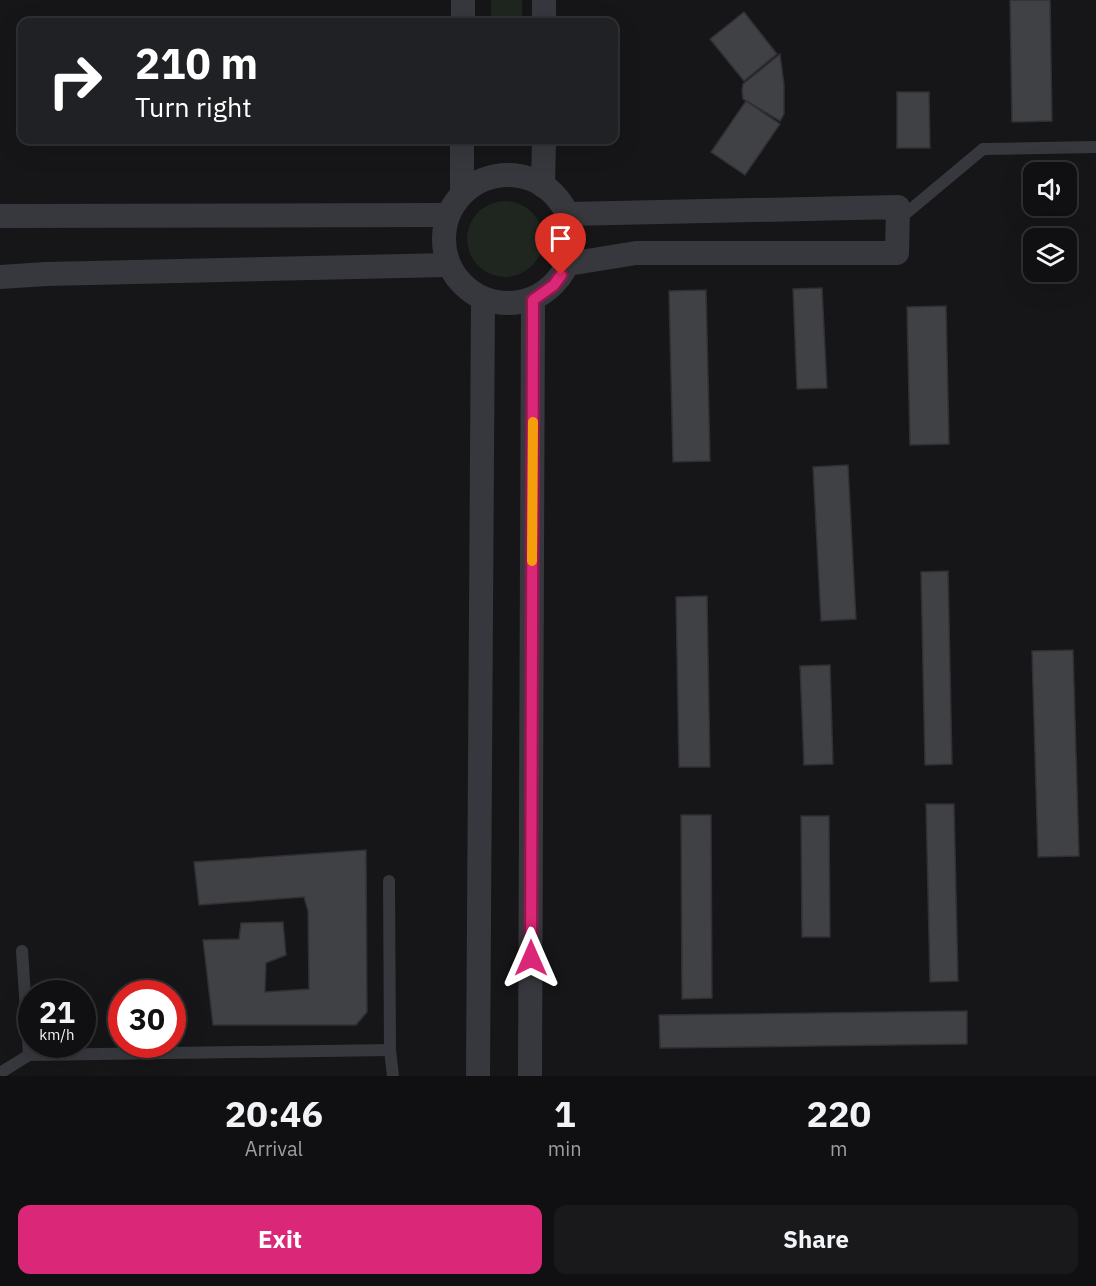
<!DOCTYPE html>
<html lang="en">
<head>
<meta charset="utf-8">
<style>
  :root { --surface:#101012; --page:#19191b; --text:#f1f3f6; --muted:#9c9d9f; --line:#303032; --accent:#db2777 }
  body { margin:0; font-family:"IBM Plex Sans",sans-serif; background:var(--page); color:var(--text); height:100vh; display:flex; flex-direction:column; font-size:22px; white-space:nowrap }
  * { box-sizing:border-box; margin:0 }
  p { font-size:20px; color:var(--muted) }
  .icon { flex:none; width:33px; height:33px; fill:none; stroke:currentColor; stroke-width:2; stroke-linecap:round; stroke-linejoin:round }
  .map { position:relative; height:1076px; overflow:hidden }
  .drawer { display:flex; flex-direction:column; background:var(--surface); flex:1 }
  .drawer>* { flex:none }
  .banner { position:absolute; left:18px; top:18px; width:600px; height:126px; border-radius:12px; box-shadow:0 6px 24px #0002,0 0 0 2px var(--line); background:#202124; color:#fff; overflow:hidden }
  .fabs { position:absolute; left:1023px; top:162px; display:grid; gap:12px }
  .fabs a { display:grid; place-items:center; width:54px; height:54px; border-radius:12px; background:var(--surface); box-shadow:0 6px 24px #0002,0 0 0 2px var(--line); font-size:30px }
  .speed { position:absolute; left:18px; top:980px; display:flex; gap:12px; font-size:30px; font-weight:700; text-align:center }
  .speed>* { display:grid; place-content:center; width:78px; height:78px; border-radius:50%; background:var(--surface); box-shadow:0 6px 24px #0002,0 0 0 2px var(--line); line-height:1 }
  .speed small { font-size:15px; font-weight:400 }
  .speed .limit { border:9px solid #d22; background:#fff; color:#111 }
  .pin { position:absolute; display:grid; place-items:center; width:51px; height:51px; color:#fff; margin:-62px -26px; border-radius:50% 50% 50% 0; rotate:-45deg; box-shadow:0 0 6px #0007 }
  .pin .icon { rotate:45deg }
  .me { position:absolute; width:66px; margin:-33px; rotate:0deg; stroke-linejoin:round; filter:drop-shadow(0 0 4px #0008) }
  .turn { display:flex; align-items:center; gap:21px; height:126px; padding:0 18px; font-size:27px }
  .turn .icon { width:78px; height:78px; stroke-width:2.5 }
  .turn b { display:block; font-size:42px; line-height:51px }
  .eta { display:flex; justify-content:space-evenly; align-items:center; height:102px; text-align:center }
  .eta b { font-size:36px; font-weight:700; line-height:42px }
  .button { display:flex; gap:12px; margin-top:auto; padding:12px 18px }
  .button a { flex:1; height:69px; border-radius:12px; background:var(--accent); color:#fff; font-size:24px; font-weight:700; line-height:69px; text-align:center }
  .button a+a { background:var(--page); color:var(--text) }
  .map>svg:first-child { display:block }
  .green { fill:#1e261f }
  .building { fill:#404145; stroke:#303034; stroke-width:1.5 }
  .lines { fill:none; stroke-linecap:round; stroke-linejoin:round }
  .service { stroke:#37383d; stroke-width:12 }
  .minor { stroke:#37383d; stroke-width:24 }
  .route-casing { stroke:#8e194d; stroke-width:15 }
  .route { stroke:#db2777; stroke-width:10 }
  .slow { stroke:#f59e0b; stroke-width:10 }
</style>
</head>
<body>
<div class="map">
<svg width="1096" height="1076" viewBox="0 0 1096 1076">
  <rect width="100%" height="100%" fill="#161618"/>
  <g class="green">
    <rect x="491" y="0" width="31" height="22"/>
    <circle cx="505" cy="239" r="38"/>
  </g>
  <g class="building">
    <path d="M1010,0H1050L1052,121L1012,122Z"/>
    <path d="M744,12L777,54L744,81L710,39Z"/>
    <path d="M780,54L784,85V114L780,121L743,99L742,90L743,84Z"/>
    <path d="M897,92H929L930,148H897Z"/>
    <path d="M746,101L780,124L745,175L711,152Z"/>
    <path d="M822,288L827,388L797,389L793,289Z"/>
    <path d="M706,290L710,461L673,462L669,291Z"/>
    <path d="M946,306L949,444L910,445L907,307Z"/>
    <path d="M848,465L856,619L821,621L813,467Z"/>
    <path d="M948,571L952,764L925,765L921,572Z"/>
    <path d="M707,596L710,767H679L676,597Z"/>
    <path d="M1073,650L1079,856L1038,857L1032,651Z"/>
    <path d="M830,665L833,764L804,765L800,666Z"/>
    <path d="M926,804H954L958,981L930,982Z"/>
    <path d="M681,815H711L712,998L682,999Z"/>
    <path d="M801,816H829L830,937H802Z"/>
    <path d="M366,850L367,1012L356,1025H213L203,940L239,939L241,923L283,922L286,955L266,963L265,992L309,989L308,911L304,897L199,905L194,862Z"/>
    <path d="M967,1011V1044L660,1048L659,1015Z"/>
  </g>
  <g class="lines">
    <g class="service">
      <path d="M898,220L983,149L1096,147"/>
      <path d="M389,881L390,1050L393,1076"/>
      <path d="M22,951L29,1055"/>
      <path d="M0,1073L29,1055L390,1050"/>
    </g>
    <g class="minor">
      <path d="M463,22V0"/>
      <path d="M544,22V0"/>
      <circle cx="508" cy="239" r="64"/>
      <path d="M543,186L544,140"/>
      <path d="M462,193V140"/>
      <path d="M568,214L898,207L897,253H636L568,264"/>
      <path d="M0,216L448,215"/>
      <path d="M0,277L46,274L448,265"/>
      <path d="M478,1076L483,300"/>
      <path d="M530,1076L533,300"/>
    </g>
  </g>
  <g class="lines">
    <g class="route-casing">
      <path id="route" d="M531,958L533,300L554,285L561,275"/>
    </g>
    <use href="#route" class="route"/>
    <path class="slow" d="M532,561L533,422"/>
  </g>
</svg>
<div class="fabs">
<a><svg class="icon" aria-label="sound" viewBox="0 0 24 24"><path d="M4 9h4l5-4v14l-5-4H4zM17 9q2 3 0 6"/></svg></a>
<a><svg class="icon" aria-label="layers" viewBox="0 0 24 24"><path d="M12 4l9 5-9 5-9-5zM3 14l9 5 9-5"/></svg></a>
</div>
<div class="speed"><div>21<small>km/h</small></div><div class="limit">30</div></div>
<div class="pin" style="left:561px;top:275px;background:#d93025"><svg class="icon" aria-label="arrive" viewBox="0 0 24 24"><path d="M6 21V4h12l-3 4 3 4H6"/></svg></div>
<svg class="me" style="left:531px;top:958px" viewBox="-20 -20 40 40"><path d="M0-17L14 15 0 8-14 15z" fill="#db2777" stroke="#fff" stroke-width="4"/></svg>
<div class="banner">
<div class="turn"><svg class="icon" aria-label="right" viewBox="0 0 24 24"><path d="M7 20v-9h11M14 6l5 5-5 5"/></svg><div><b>210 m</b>Turn right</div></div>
</div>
</div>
<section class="drawer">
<div class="eta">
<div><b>20:46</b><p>Arrival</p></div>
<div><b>1</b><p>min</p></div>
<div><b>220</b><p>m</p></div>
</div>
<div class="button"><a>Exit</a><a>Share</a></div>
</section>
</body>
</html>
